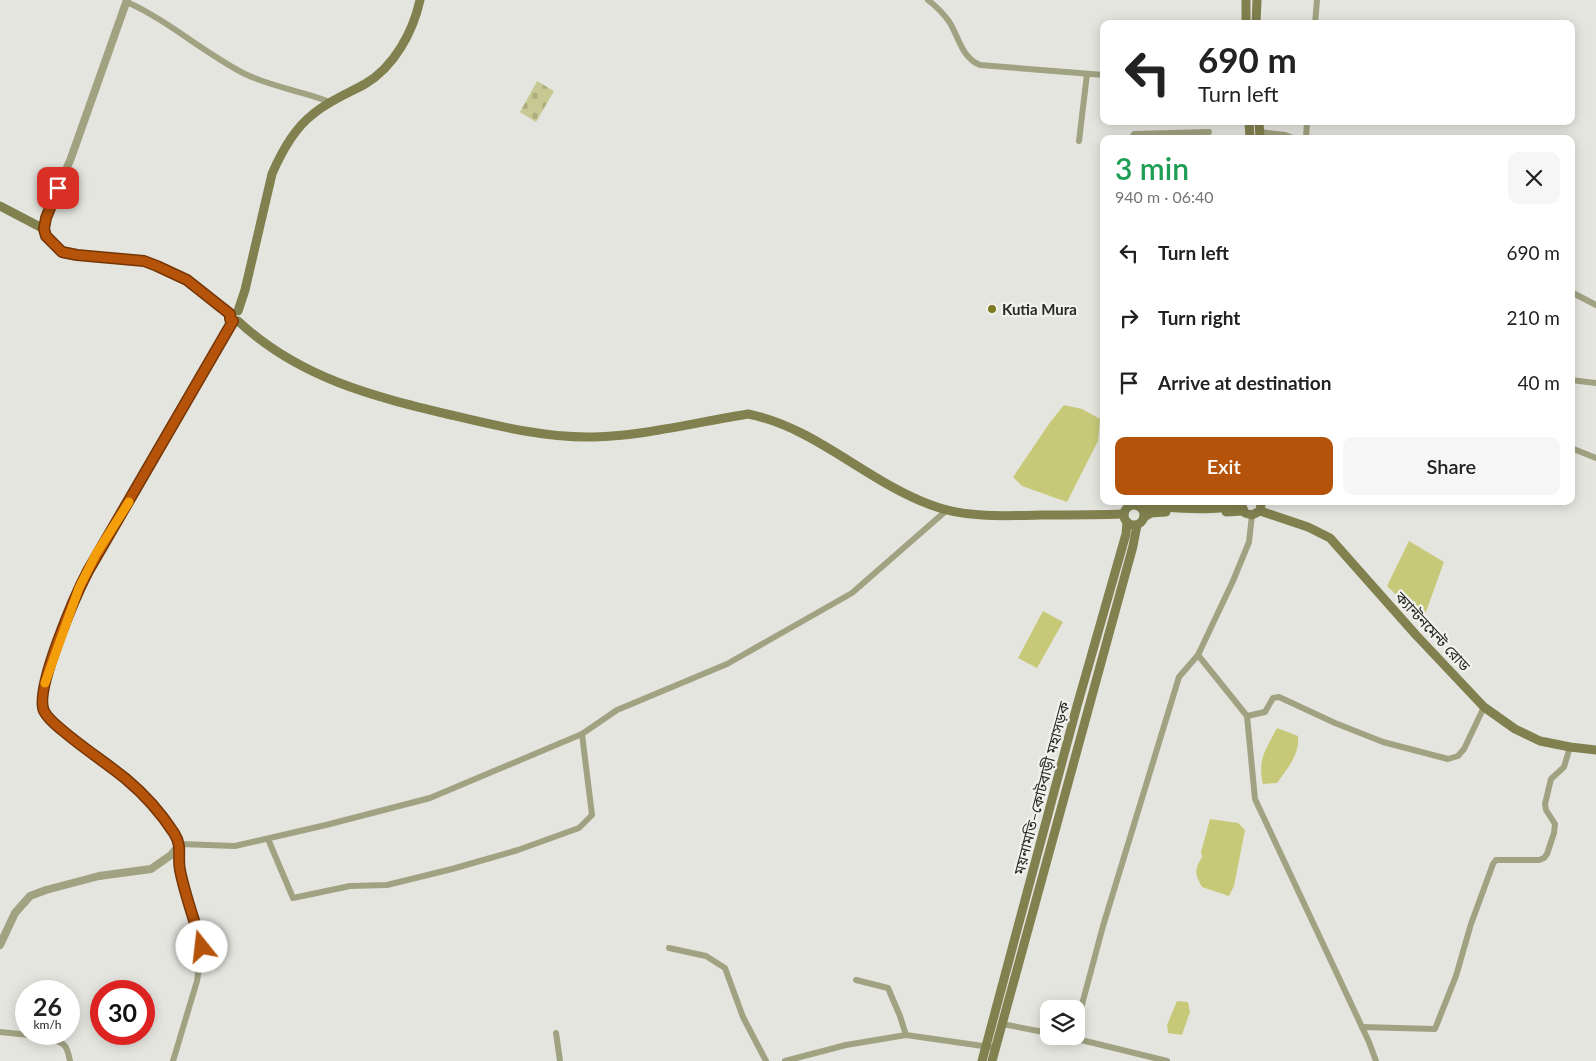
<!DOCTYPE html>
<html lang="en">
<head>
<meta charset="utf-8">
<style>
  :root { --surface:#fff; --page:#f6f6f6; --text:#222; --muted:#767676; --accent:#b45309 }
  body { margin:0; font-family:Lato,"Noto Sans Bengali",sans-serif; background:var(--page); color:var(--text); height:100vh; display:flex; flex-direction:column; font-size:19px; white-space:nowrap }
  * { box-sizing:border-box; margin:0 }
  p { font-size:16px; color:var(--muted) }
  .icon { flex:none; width:28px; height:28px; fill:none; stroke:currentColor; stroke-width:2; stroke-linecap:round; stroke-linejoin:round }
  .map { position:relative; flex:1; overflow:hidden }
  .drawer { position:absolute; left:1100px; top:135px; width:475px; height:370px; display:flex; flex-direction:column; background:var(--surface); border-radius:10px; box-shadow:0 2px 12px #0003 }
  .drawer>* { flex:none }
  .guide { position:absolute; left:1100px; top:20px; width:475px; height:105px; border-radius:10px; box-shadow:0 2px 12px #0003; background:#fff; color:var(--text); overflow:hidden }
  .tools { position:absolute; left:1040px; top:1000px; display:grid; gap:10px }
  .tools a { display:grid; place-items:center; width:45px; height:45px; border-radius:10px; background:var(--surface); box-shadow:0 2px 12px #0003; font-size:25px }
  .speed { position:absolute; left:15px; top:980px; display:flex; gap:10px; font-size:25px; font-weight:700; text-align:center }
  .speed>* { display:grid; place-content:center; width:65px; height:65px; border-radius:50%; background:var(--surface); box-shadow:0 2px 12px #0003; line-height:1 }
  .speed small { font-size:12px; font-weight:400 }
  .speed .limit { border:8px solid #d22; background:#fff; color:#111 }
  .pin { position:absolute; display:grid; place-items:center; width:42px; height:42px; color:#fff; margin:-21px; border-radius:10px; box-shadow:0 2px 8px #0006 }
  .me { position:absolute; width:55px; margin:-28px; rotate:344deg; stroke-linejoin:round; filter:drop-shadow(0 0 4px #0008) }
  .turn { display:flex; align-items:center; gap:18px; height:105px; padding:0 15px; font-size:22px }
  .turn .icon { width:65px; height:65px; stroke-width:2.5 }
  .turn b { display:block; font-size:35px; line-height:42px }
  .round { display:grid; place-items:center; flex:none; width:52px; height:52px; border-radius:10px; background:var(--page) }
  .head { display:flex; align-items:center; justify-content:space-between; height:85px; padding:0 15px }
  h1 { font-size:30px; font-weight:600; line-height:38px; color:#1e9e55 }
  .action { display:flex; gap:10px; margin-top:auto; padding:10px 15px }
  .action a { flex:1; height:58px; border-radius:10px; background:var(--accent); color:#fff; font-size:20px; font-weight:600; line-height:58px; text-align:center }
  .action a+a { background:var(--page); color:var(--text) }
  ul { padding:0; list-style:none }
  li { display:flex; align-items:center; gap:15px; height:65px; padding:0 15px }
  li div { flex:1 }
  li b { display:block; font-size:19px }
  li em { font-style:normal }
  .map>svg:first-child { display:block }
  .cemetery { fill:url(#cemetery-stones) }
  .water { fill:#c8c978 }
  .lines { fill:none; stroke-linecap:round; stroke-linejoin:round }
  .minor { stroke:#a1a281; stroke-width:6 }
  .tertiary { stroke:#a1a281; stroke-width:8 }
  .secondary { stroke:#80814f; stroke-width:9 }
  .route-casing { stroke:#753606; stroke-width:12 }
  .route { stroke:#b45309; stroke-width:9 }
  .slow { stroke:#f59e0b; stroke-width:9 }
  .poi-dot { fill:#7a7920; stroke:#f2f2ed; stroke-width:2 }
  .labels { text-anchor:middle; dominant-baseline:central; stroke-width:4.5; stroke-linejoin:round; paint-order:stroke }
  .poi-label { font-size:15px; font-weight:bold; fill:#282826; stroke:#f2f2ed; text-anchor:start }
  .street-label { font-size:15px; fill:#282826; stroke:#f2f2ed }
</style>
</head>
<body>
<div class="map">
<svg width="1596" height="1061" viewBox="0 0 1596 1061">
  <defs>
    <pattern id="cemetery-stones" width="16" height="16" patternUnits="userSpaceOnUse" patternTransform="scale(1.25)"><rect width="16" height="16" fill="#c8c992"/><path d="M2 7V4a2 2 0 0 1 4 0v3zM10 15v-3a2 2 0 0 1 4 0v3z" fill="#acad7e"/></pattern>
  </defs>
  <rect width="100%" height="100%" fill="#e5e5e0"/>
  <path class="cemetery" d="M537,81L554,91L536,122L520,112Z"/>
  <g class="water">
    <path d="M1064,405L1082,409L1100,419L1098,441L1067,502L1022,486L1013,477L1051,421Z"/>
    <path d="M1409,541L1444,562L1423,620L1387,586Z"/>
    <path d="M1043,611L1063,622L1037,668L1018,658Z"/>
    <path d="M1277,728L1298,736C1300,754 1287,769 1277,783L1263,784C1257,760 1266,749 1277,728Z"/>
    <path d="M1210,819L1238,823L1245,830L1234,886L1229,896L1202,887C1195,873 1194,871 1202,857L1201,852Z"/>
    <path d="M1177,1001L1188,1002L1190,1012L1182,1035L1168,1033L1167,1025Z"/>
  </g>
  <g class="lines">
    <g class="minor">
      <path d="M928,0C937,7 944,14 950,23C959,38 962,58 980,65L1104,75"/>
      <path d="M127,2C169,21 204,53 245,74C272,87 302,91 330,102"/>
      <path d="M1315,24L1317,0"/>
      <path d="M1260,132L1285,135L1296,139"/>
      <path d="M1131,139L1134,134L1209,132"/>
      <path d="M1306,139L1307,121"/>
      <path d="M1079,141L1087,74"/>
      <path d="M1571,292L1596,305"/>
      <path d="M1571,380L1596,383"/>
      <path d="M1571,448L1596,458"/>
      <path d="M1135,505L1136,501"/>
      <path d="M1252,515L1249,542L1233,581L1198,655L1247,716L1255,799L1369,1042L1376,1061"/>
      <path d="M1247,716L1265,712L1273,698L1279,697L1335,723L1383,742L1448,759L1458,756L1464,749L1484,707"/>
      <path d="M268,839L293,898L350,886L387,885L452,869L518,850L579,828L592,815L582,734"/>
      <path d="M669,948L706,956L725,968L743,1017L766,1061"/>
      <path d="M856,980L888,988L900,1016L906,1035"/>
      <path d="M1002,1024L1049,1033"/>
      <path d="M1076,1027L1103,926L1179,677L1198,655"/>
      <path d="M1362,1027L1435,1029L1456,976L1471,924L1493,864L1496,860H1539L1544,858L1547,854L1554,833L1555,824L1546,810L1545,804L1551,779L1564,767L1570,747"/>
      <path d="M0,1032C14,1034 56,1035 65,1046C68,1050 69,1056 70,1061"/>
      <path d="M556,1033L560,1061"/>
      <path d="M1064,1036L1073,1038L1074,1036"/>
      <path d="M1073,1038L1167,1061"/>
      <path d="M173,1061L197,981L202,947L179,868L180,844L235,846L326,825L430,798L582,734L617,710L727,664L852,593L947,510"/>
      <path d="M785,1061L846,1045L906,1035L990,1047"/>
    </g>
    <g class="tertiary">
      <path d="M44,229L46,218L71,158L127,0"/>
      <path d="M0,945L15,913L30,896L46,890L99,876L151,869L171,855L180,844C167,819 147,797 126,780C105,762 83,748 63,731C56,725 48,719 44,711C33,689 83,578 96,554C103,543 110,533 117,522L233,321"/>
    </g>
    <g class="secondary">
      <path d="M1246,0V24"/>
      <path d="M1256,24L1257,0"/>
      <path d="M1249,121L1250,139"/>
      <path d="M1259,121L1260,139"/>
      <path d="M0,206L44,229L45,236L62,252L77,255L143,261L171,272L187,281L230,314"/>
      <path d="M238,311L245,290L272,174C281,153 294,129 312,115C328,101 347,94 365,84C394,67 413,32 420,0"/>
      <path d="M238,321C299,378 372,396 451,415C497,426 546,438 593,437C643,436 698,422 748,414C815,427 866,481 931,505C964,518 1005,516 1040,515C1068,515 1096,515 1124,514"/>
      <circle cx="1134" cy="515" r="10"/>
      <path d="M1242,506L1245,513L1252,515L1260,511L1261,505L1259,501"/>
      <path d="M1140,507C1170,505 1217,515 1243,502"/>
      <path d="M1260,511L1308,527L1330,538L1416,635L1484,707L1515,729L1540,741L1570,747L1596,750"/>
      <path d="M1226,512L1243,511"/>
      <path d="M1144,517L1151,513L1166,512"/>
      <path d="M982,1061L1077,706L1126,534L1127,522"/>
      <path d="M992,1061L1133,546L1137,525"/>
    </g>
  </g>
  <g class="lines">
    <g class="route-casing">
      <path id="route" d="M58,188L46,218L44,229L46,236L62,252L77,255L144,261L157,266L187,280L230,314V319L233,321L88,571C76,594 34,690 44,711C48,719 56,725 62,730C83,748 105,762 126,779C144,794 161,813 174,833C183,847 177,856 180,870C185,896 195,921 202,947"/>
    </g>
    <use href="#route" class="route"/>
    <path class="slow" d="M45,683L79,588L96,554L129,502"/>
  </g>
  <circle class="poi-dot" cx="992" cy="309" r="5"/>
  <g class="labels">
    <g class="poi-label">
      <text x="1002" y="309">Kutia Mura</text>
    </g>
    <g class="street-label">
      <text transform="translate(1433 631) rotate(47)">ক্যান্টনমেন্ট রোড</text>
      <text transform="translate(1041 788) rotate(-75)">ময়নামতি–কোটবাড়ী মহাসড়ক</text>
    </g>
  </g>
</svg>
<div class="tools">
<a><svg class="icon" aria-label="layers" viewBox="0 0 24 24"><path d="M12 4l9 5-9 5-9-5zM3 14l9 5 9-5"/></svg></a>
</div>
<div class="speed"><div>26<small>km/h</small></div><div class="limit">30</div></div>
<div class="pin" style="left:58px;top:188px;background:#d93025"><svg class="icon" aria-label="arrive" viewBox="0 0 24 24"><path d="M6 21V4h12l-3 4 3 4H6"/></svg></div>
<svg class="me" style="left:202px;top:947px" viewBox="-20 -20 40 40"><circle r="19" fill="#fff"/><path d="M0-13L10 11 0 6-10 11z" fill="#b45309"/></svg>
<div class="guide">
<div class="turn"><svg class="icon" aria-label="left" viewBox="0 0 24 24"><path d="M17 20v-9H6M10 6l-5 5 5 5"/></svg><div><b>690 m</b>Turn left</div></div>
</div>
<section class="drawer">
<div class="head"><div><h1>3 min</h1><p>940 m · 06:40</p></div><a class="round"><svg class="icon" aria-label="close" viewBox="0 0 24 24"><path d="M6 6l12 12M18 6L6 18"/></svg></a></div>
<ul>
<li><svg class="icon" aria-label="left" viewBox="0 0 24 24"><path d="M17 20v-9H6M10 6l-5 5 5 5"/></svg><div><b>Turn left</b></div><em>690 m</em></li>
<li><svg class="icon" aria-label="right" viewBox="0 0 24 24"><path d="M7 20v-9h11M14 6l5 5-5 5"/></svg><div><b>Turn right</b></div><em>210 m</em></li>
<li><svg class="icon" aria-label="arrive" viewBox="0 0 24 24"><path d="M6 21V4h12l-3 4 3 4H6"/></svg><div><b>Arrive at destination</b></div><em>40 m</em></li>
</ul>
<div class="action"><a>Exit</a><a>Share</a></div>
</section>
</div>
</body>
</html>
